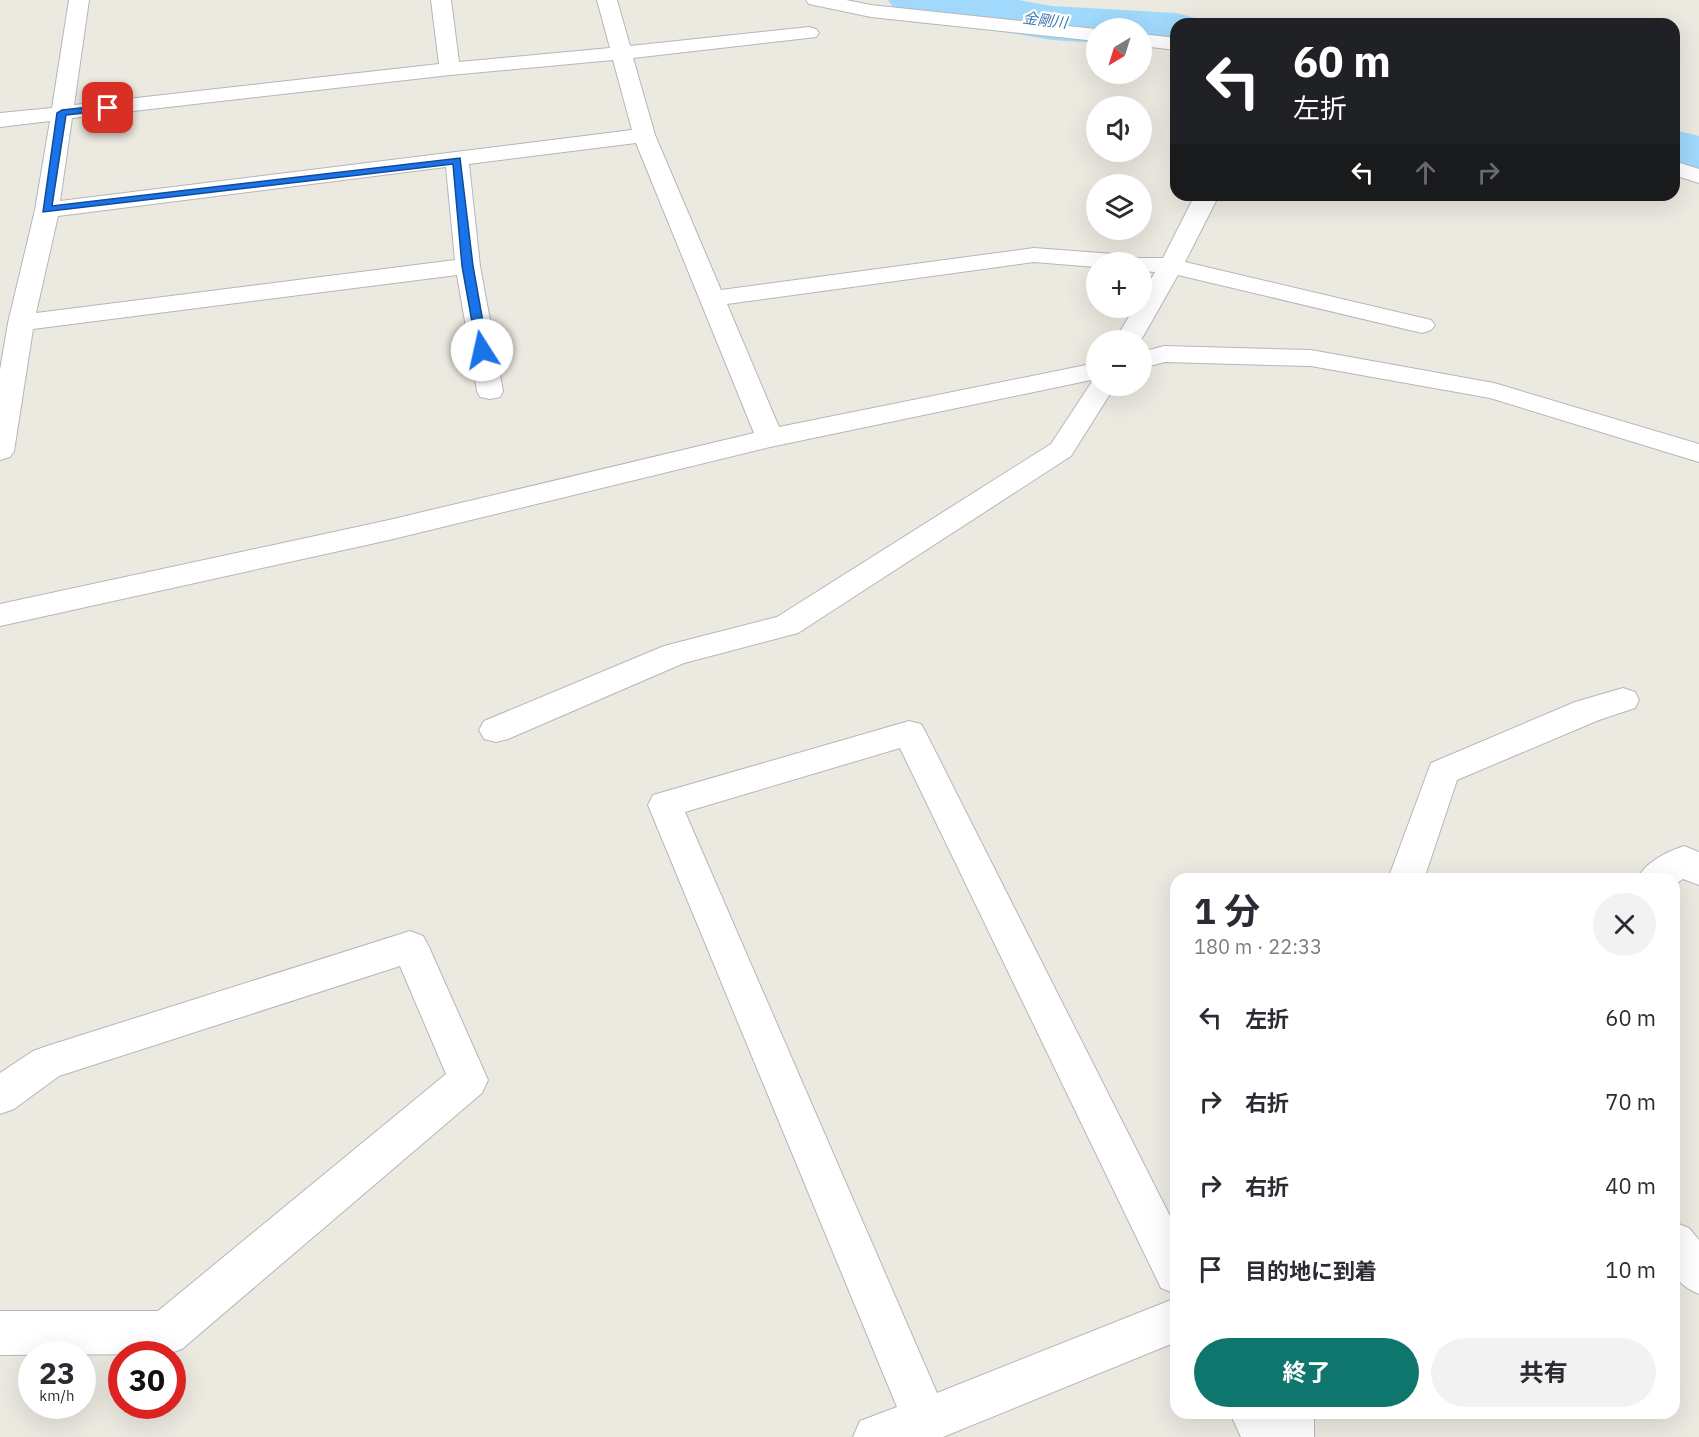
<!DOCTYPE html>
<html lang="ja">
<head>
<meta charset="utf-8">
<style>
  :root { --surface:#fff; --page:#f2f2f3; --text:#2b2b33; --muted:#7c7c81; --accent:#0f766e }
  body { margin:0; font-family:"IBM Plex Sans","Noto Sans JP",sans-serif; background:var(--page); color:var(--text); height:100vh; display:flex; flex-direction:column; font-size:22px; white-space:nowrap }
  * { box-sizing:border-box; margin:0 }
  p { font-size:20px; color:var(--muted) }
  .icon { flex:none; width:33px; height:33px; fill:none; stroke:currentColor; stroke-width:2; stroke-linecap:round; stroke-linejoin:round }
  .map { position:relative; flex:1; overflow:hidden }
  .side { position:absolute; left:1170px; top:873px; width:510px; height:546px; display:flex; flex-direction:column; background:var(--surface); border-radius:18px; box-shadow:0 6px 24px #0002 }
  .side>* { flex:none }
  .banner { position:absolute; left:1170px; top:18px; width:510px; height:183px; border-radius:18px; box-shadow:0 6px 24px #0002; background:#202124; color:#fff; overflow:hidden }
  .needle { width:39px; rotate:218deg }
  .tools { position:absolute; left:1086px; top:18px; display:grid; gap:12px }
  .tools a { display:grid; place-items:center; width:66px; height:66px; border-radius:50%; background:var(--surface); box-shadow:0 6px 24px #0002; font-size:30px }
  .speed { position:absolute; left:18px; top:1341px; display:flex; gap:12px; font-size:30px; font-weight:700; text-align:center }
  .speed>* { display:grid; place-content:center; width:78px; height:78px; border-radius:50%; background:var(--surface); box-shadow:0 6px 24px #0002; line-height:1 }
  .speed small { font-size:15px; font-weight:400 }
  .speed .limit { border:9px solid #d22; background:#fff; color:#111 }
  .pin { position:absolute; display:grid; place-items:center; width:51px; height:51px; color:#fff; margin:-26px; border-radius:12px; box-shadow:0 3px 9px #0006 }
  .me { position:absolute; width:66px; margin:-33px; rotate:350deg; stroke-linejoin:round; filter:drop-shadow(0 0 4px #0008) }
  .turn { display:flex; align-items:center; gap:21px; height:126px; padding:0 24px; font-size:27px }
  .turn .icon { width:78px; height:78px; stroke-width:2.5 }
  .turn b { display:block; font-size:42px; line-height:51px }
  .lanes { display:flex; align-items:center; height:57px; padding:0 24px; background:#0003; justify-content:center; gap:30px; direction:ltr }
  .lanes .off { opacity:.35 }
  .round { display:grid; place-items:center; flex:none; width:63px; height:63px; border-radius:32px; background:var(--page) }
  .headline { display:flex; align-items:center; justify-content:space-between; height:102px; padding:0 24px }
  h1 { font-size:36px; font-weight:700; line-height:45px }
  .cta { display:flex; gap:12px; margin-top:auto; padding:12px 24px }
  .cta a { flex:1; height:69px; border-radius:36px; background:var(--accent); color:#fff; font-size:24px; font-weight:700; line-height:69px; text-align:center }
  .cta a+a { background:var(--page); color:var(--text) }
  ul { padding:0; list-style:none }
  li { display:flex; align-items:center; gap:18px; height:84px; padding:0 24px }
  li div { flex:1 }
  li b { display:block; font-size:22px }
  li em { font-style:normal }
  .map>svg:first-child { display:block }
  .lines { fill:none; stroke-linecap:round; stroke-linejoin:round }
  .river { fill:#a0d9fc; fill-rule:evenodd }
  .minor-casing { stroke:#b3b7bb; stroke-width:2 }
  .minor { fill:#fff; fill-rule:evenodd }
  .route { fill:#1a73e8; stroke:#114b97; stroke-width:1.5 }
  .labels { text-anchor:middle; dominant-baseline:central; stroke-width:4.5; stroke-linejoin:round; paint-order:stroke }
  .far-water-label { font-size:15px; font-style:italic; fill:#3f7bad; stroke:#fff }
</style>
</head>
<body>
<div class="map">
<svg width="1699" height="1437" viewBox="0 0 1699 1437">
  <rect width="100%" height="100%" fill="#ece9e1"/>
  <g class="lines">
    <g class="river">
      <path d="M888,0H1018L1052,6L1176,13L1196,18L1201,24H1176V47L1142,45V28H1096V43L1052,40L916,17L896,12Z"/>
      <path d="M1674,130L1699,136V176L1674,170Z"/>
    </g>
    <g class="minor-casing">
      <g id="minor">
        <path d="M69,0H89L74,105L439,64L431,0H451L459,62L610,48L597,0H617L630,46L809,27L816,29L819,33L816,37L633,58L655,135L721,290L1034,248L1127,255L1137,258H1163L1195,195H1219L1185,262L1431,320L1435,325L1431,330L1422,333L1178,275L1141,340H1115L1134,308H1142V295L1155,272L1142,271V262H1096V267L1034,262L727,304L779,427L1096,363V379L770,447L389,540L0,626V604L389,520L754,433L636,143L469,164L480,266L503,391L500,397L490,399L480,397L477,391L457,275L33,329L14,451L10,457L0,460V370L8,323L35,210L50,121L0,127V113L52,108ZM613,60L632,130L60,201L72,118L450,75ZM446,167L455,260L36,313L58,216Z"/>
        <path d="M806,0H846L871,5L1096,29V41L871,17L809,4Z"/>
        <path d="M1142,34L1176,38V50L1142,46Z"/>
        <path d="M1674,161L1699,169V183L1674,175Z"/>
        <path d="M1164,346L1311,350L1494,383L1699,444V462L1490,398L1311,366L1165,362L1142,368V352Z"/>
        <path d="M1096,379V386H1115L1071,456L798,633L684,663L508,739L496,742L484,739L479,730L484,721L664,646L777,617L1051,444L1093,380Z"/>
        <path d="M1623,688L1635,692L1639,700L1635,708L1599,720L1457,780L1424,879H1388L1431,763L1575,702Z"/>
        <path d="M909,721L921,724L926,733L1176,1228V1294L1161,1288L900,748L685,812L937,1393L1176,1298V1342L943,1437H853L860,1421L897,1407L648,805L653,795Z"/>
        <path d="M1684,846L1699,852V885L1683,879L1674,885V879H1637C1646,862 1666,852 1684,846Z"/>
        <path d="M410,931L423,936L429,947L488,1080L482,1093L182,1349L168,1354L0,1355V1311H158L446,1074L400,966L59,1076L14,1109L0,1114V1073L33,1051L47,1046Z"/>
        <path d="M1674,1222L1689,1228L1699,1240V1294C1663,1280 1674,1256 1674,1222Z"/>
        <path d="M1230,1413H1314V1437H1241Z"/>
      </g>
    </g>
    <use href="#minor" class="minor"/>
  </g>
  <path class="route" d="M108,105L112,108L111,110L66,115L52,206L460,158L473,266L488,350L482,353L477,350L462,266L453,164L43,212L57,113L62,110Z"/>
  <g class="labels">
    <g class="far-water-label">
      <text transform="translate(1045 20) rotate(7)">金剛川</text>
    </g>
  </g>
</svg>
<div class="tools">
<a><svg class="needle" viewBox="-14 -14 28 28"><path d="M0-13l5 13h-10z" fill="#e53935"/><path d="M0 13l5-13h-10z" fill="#7c7c81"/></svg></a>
<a><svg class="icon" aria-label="sound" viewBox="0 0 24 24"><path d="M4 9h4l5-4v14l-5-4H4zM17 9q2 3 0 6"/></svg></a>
<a><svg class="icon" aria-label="layers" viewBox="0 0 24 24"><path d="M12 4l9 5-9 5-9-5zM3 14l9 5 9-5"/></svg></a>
<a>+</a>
<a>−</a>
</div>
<div class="speed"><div>23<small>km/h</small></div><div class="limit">30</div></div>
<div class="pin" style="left:108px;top:108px;background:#d93025"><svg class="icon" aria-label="arrive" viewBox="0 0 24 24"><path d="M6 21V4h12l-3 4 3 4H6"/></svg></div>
<svg class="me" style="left:482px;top:350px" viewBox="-20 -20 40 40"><circle r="19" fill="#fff"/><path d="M0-13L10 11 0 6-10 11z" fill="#1a73e8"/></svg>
<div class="banner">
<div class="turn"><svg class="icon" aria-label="left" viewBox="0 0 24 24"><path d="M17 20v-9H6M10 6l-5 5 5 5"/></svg><div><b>60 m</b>左折</div></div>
<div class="lanes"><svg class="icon" aria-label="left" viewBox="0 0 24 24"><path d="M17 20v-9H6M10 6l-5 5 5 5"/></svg><svg class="icon off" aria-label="ahead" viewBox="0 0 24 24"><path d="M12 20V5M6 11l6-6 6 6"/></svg><svg class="icon off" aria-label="right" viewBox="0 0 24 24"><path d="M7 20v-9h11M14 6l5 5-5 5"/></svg></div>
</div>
<section class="side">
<div class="headline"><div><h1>1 分</h1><p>180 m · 22:33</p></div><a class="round"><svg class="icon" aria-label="close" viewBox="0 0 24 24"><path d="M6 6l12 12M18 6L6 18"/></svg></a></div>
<ul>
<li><svg class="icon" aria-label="left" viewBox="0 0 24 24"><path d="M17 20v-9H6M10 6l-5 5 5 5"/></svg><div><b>左折</b></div><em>60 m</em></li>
<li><svg class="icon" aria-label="right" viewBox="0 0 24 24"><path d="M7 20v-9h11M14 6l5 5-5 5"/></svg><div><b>右折</b></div><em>70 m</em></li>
<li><svg class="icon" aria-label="right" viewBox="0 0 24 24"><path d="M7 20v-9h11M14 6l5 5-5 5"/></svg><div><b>右折</b></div><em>40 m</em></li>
<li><svg class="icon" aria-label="arrive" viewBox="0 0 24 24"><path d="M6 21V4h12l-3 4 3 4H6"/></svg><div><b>目的地に到着</b></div><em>10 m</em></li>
</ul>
<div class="cta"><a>終了</a><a>共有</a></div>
</section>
</div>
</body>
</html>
